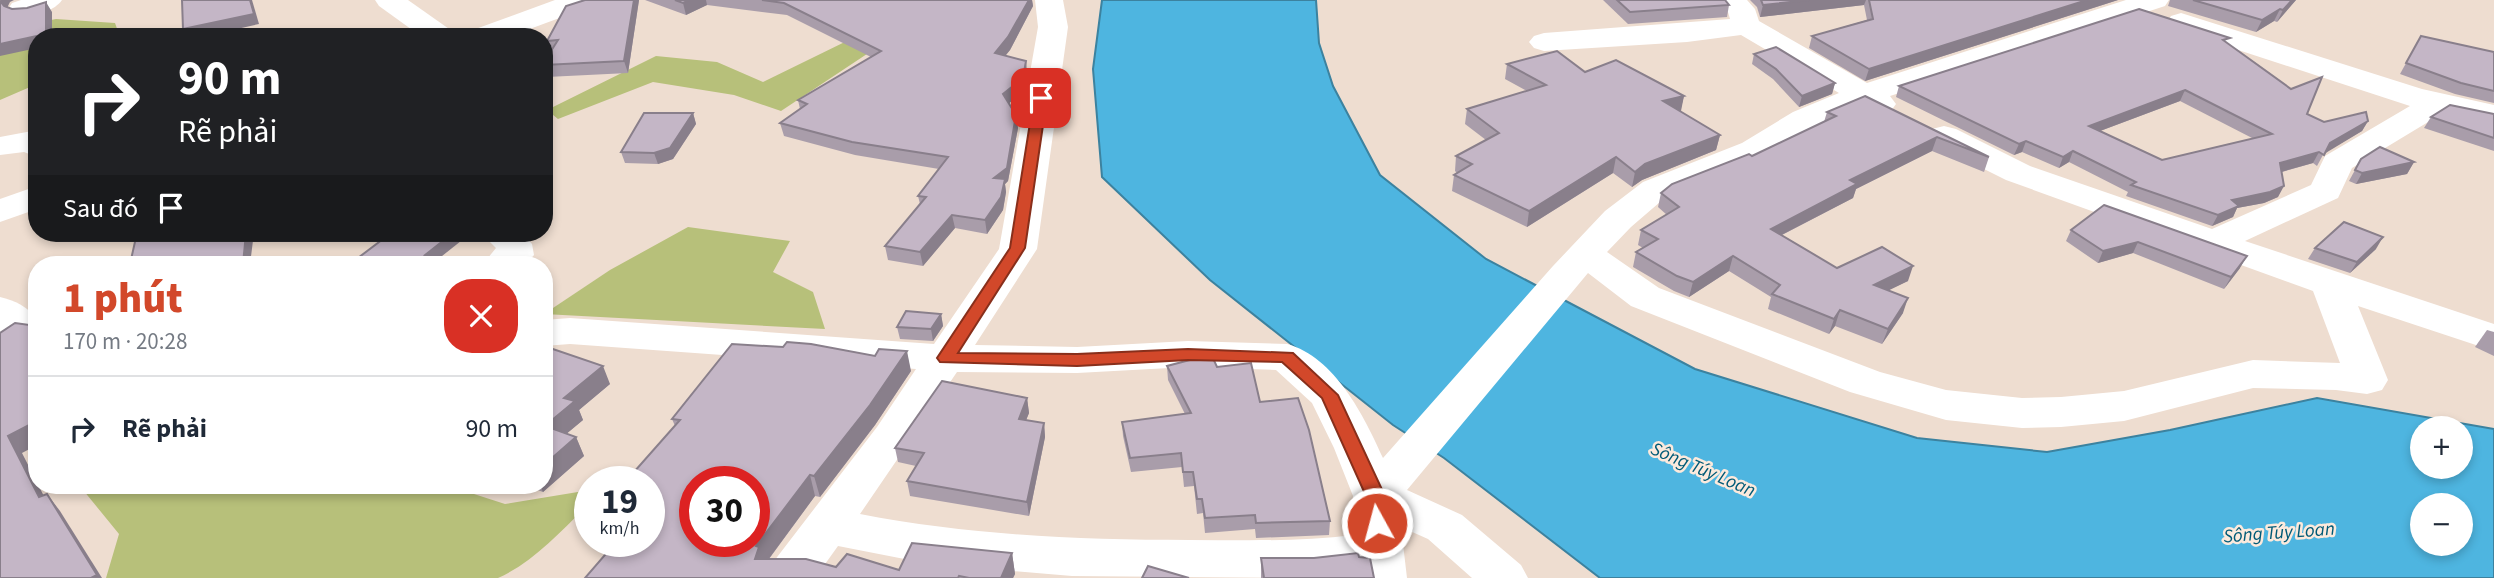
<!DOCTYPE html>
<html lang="vi">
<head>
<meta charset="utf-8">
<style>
  :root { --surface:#fff; --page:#f2f2f3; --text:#1f2937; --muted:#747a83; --line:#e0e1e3; --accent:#d2482a }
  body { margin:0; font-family:"Source Sans 3",sans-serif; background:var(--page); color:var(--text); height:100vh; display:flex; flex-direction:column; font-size:26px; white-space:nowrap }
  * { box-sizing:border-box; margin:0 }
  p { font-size:23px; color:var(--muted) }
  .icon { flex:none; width:38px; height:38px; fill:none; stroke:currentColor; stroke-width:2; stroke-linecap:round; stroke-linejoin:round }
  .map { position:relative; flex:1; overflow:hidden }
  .sheet { position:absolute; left:28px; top:256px; width:525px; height:238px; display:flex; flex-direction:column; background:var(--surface); border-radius:28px; box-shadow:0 4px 10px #0003 }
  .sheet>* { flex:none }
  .guide { position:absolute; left:28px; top:28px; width:525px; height:214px; border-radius:28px; box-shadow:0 4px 10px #0003; background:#202124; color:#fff; overflow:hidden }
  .controls { position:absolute; left:2410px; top:416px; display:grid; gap:14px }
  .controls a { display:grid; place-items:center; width:63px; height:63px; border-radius:50%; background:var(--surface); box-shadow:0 4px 10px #0003; font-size:35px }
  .speed { position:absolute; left:574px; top:466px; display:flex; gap:14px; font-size:35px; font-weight:700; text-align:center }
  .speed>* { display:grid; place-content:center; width:91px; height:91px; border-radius:50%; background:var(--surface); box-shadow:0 4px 10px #0003; line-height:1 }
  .speed small { font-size:18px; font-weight:400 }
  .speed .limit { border:10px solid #d22; background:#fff; color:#111 }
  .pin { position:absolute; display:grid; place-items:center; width:60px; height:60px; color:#fff; margin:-30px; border-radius:14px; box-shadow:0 4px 10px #0006 }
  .me { position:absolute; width:77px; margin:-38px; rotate:353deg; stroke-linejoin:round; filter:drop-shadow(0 0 5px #0008) }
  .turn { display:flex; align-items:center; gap:24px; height:147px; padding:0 35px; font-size:32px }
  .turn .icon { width:91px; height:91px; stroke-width:2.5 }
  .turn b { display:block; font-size:49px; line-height:60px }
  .then { display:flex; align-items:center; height:66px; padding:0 35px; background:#0003; gap:14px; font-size:26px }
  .round { display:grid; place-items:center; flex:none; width:74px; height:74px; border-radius:28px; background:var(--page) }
  .headline { display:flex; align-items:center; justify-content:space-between; height:119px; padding:0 35px }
  h1 { font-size:42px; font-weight:800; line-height:52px; color:var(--accent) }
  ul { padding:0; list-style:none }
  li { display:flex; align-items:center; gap:21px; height:105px; padding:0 35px; border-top:2px solid var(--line) }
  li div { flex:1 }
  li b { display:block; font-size:26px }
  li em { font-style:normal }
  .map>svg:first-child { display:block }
  .green { fill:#b7c07a }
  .water { fill:#4eb5e0; stroke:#3c829f; stroke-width:2; fill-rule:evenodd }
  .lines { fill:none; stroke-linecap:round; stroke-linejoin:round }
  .minor { fill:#fff; fill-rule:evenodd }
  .wall { fill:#a99daa; fill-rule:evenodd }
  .shaded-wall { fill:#897f8b }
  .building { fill:#c4b6c6; stroke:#897f8b; stroke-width:2; fill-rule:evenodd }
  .route { fill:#d2482a; stroke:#882f1b; stroke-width:2 }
  .labels { text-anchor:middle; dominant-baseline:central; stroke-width:5; stroke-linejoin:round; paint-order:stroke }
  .water-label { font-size:19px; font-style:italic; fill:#015a77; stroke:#fceadd }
</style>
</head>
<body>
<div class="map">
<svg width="2494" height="578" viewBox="0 0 2494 578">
  <rect width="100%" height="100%" fill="#eeddd0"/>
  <g class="green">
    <path d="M56,19L115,23L120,37H37V84L0,100V30Z"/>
    <path d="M857,36L885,42L781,111L734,95L653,82L558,119L547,110L656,56L717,62L763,82Z"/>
    <path d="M688,227L790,241L773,272L813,292L825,329L544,314L610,270Z"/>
    <path d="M79,485H446L505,504L590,490V503C562,530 534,562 498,578H106L119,534Z"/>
  </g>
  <path class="water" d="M1102,0H1316L1319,43L1333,86L1380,175L1486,259L1695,369L1917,438L2047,452L2170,430L2317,398L2494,429V578H1600L1444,458L1393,425L1210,280L1102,177L1093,69ZM2422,429H2460V467H2422ZM2422,506H2460V544H2422Z"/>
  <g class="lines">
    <g class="minor">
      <path d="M21,0H62C53,13 27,19 12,15L8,9L12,3Z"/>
      <path d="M375,0H408L452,31L457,37H422L379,6Z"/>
      <path d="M555,0H596L592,6L508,37H465L470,31Z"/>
      <path d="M1035,0H1063L1068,27L1037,249L975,345L1077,347L1188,341L1287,344C1335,357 1364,416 1383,458L1553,266L1605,211L1643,182L1742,143L1793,112L1839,93L1741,35L1687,42L1544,51L1534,48L1529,42L1534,36L1544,33L1730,19L1728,12L1716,0H1747L1755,9L1759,21L1867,83L2126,0H2169L2165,6L1890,96L1896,104L1891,111L1880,114L1862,107L1815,126L1766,157L1667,196L1631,227L1607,252L1659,288L1880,372L1946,390L2022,398L2061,397L2124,391L2253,360L2340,363L2313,291L2006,180L1932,143L1927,136L1932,129L1944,126L1956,129L2030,166L2212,229L2311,185L2325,156L2410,106L2171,28L2167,22L2171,16L2181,13L2422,89L2494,105V125L2443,113L2352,168L2338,198L2245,241L2494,324V351L2358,306L2388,380L2382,390L2367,394L2336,390L2253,388L2124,421L2061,427L2022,428L1946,420L1850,392L1631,306L1588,273L1407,490L1462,515L1521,565L1528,578H1472L1428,539L1401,527L1407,578H1359L1358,571L1313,578L1072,576L930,564L838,546L815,578H764L771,565L877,427L916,369L570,344L544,346V320L570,318L934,344L999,249L1038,27ZM1188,367L1276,370L1312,403L1334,448L1353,496L1354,535C1299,542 1244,540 1189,540C1078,540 969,535 860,514L957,372L1077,373Z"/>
      <path d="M32,131L37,132V157L24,152L0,155V137Z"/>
      <path d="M37,186V209L0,222V199Z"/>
      <path d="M481,233H522L532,244L534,255L526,264H483L496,248Z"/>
      <path d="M0,297C15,301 28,306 37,320L31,329L0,342Z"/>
    </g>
  </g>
  <g class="wall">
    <path d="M585,0H639L628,73L547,77L544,69V62L551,52L547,41Z"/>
    <path d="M645,0H1032L1033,6L1010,50L1005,56L1027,73L1024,90L1009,103L1018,128L1008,181L1005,184L1006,192L1003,210L987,234L955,228L923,266L888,260L885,246L920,204L918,196L939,169L855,155L784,136L780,123L800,109L798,100L871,57L787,15L707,5L686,15Z"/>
    <path d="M1603,0H1725L1729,5L1727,17L1628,24Z"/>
    <path d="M1750,0H2118L1865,81L1809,48L1812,36L1867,20L1864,5L1760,17L1757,7Z"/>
    <path d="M2170,0H2296L2277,22L2274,21L2256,32L2168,6Z"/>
    <path d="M2421,36L2494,52V103L2455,94L2400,74Z"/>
    <path d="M2227,43L2307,114L2324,122L2368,121L2362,131L2324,153L2317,166L2313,163L2282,172L2278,197L2264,203L2237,208L2233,217L2212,226L2126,196L2128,192L2069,162L2059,168L2022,152L2014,155L1896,97L1899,86ZM2180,101L2254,139L2162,160L2100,131Z"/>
    <path d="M1754,54L1835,83L1832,94L1799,107L1773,79L1752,64Z"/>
    <path d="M1507,64L1585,72L1684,96L1680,111L1720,135L1716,150L1642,180L1632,187L1613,173L1527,227L1452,191L1454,175L1457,173L1455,171L1456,156L1486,140L1465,124L1467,109L1527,91L1505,79Z"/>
    <path d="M1865,96L1989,157L1984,172L1932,151L1856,189L1853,198L1782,235L1837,268L1908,281L1888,290L1903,313L1882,344L1835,326L1829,334L1768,309L1771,297L1729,271L1689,297L1674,291L1633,267L1636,252L1643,248L1638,245L1641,230L1667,215L1658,207L1661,193L1752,156L1824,122L1827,112Z"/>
    <path d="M693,113L696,124L673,159L658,164L625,163L621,152Z"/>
    <path d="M2494,114V151L2424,128L2431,117Z"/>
    <path d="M2361,159L2414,162L2407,174L2356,184L2349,181Z"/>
    <path d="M2104,205L2240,268L2224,289L2133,253L2098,263L2066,241L2071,230Z"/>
    <path d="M2315,248L2376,249L2350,273L2308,259Z"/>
    <path d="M941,314L943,326L933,341L900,339L897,327Z"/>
    <path d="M2487,330L2494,332V356L2475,347Z"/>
    <path d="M544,346L610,384L579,410L583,420L566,434L576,437L584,456L543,492L524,485H544Z"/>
    <path d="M1167,366L1217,367L1260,402L1330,521L1329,535L1256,538L1255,529L1205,533L1203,513L1197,514L1194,486L1184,487L1182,467L1131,472L1123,436L1122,422L1185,414L1168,380Z"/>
    <path d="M911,371L875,425L820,497L815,496L769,559L836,567L899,570L1012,553L1015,574L1013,578H585L649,541L675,426L672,419Z"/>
    <path d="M1027,398L1029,413L1026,420L1044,423L1045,437L1029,516L910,496L907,481L916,466L898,462L895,448Z"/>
    <path d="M1359,557L1374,578H1261V558Z"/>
  </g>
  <g class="shaded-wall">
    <path d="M0,0H14L10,2L6,10Z"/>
    <path d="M250,0H252L259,24L201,37H187L183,29Z"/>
    <path d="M634,0H639L628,73L624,61Z"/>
    <path d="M689,0H706L707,5L686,15L683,3Z"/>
    <path d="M1029,0H1032L1033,6L1010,50L997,66L995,53Z"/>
    <path d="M1809,0H1866L1864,5L1760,17L1763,5Z"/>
    <path d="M2087,0H2118L1865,81L1869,69Z"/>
    <path d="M2292,0H2296L2277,22L2283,10Z"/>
    <path d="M46,2L52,12V37H37V48L0,56V44Z"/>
    <path d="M2280,9L2274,21L2256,32L2262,20Z"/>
    <path d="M1026,61L1027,73L1024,90L1005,107L1003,94Z"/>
    <path d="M1835,83L1832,94L1799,107L1802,96Z"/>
    <path d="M2185,90L2180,101L2084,137L2089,126Z"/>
    <path d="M1684,96L1681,111L1660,117L1663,101Z"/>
    <path d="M693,113L696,124L673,159L658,164L654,153Z"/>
    <path d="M1016,115L1018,128L1008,181L1005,184L1006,192L1003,210L987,234L985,220L994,178Z"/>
    <path d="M2368,121L2362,131L2324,154L2330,143Z"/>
    <path d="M1720,135L1716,150L1642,180L1632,187L1635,172L1645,164Z"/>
    <path d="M1937,137L1932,151L1856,189L1853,198L1766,243L1771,229L1850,180Z"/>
    <path d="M2026,141L2022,152L2014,155L2019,144Z"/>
    <path d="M2073,151L2069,162L2059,168L2063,157Z"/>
    <path d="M2319,152L2313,163L2274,174L2280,163Z"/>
    <path d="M1616,157L1613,173L1527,227L1529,211Z"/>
    <path d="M2414,162L2407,174L2356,184L2362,173Z"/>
    <path d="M2284,186L2278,197L2264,203L2237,208L2233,217L2212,226L2218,215L2232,200Z"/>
    <path d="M952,215L955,228L923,266L920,252Z"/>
    <path d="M246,233H254L250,264H243Z"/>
    <path d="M453,233H464L466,237L432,264L425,255Z"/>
    <path d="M2383,237L2376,249L2350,273L2357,262Z"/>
    <path d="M2138,242L2133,253L2098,263L2103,251Z"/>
    <path d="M1733,256L1729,271L1689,297L1693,282Z"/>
    <path d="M2247,256L2240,268L2224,289L2231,277Z"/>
    <path d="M1913,266L1908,281L1869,300L1874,285Z"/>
    <path d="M1908,298L1903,313L1882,344L1888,329Z"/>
    <path d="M1840,310L1835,326L1829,334L1834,319Z"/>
    <path d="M941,314L943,326L933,341L931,329Z"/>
    <path d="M907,351L911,371L875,425L820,497L814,476Z"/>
    <path d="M603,366L610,384L579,410L583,420L553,445L545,426L564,398Z"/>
    <path d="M1027,398L1029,413L1021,433L1019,419Z"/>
    <path d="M37,421V445L22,453L53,514L39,497L8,436Z"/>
    <path d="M1044,423L1045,437L1029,516L1027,502Z"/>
    <path d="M576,437L584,456L543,492L540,485H544V465Z"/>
    <path d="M810,475L815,496L765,564L755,559L756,546Z"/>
    <path d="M47,494L60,511L102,578H91Z"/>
    <path d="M1012,553L1015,574L1013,578H1001Z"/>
  </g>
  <g class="building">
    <path d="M182,0H250L254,14L183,29Z"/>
    <path d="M585,0H634L624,61L544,65V62L558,40L547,41L566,6Z"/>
    <path d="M675,0H689L683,3Z"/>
    <path d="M762,0H1029L1008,37L995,53L1026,61L1023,78L1003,94L1016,115L1007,168L994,178L1005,179L1001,197L985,220L952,215L920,252L885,246L926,197L918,196L948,157L852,142L780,123L807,104L798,100L881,51L784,3Z"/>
    <path d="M1617,0H1725L1729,5L1630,12Z"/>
    <path d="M1761,0H1809L1763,5Z"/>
    <path d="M1869,0H2087L1869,69L1812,36L1873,19Z"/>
    <path d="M2193,0H2292L2283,10L2280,9L2262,20Z"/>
    <path d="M0,1L4,6L12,9L27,8L46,2V34L0,44Z"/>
    <path d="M2139,9L2230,38L2223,40L2291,89L2322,77L2307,114L2324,122L2366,112L2368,121L2330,143L2324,155L2319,152L2280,163L2284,186L2270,192L2232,200L2239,206L2218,215L2131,185L2136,182L2073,151L2063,157L2026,141L2019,144L1899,86ZM2185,90L2272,134L2162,160L2089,126Z"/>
    <path d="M2421,36L2494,52V91L2461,83L2406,63Z"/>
    <path d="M1776,47L1835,83L1802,96L1776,69L1754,54Z"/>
    <path d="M1557,51L1585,72L1616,60L1684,96L1663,101L1720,135L1645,164L1635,172L1616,157L1529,211L1454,175L1472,164L1456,156L1499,133L1467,109L1546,85L1507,64Z"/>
    <path d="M1865,96L1989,157L1937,137L1850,180L1857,184L1771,229L1837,268L1882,247L1913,266L1874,285L1908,298L1888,329L1840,310L1834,319L1772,294L1780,285L1733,256L1693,282L1677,276L1636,252L1658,239L1641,230L1679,207L1661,193L1672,184L1749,154L1752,156L1836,116L1827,112Z"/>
    <path d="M2450,105L2494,114V138L2431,117Z"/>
    <path d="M644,113H693L670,148L654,153L621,152Z"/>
    <path d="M2380,147L2414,162L2362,173L2355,170L2361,159Z"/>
    <path d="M2104,205L2247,256L2231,277L2138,242L2103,251L2071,230Z"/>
    <path d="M2344,222L2383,237L2357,262L2315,248Z"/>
    <path d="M137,233H246L243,264H130Z"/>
    <path d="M391,233H453L425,255L455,264H350Z"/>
    <path d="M906,311L941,314L931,329L897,327Z"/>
    <path d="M15,323L37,326V421L8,436L39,497L47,494L97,575L91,578H0V333Z"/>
    <path d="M787,342L811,344L875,356L879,349L907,351L870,405L814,476L810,475L756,546L759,547L755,559H806L836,567L847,554L899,570L912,543L1012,553L1001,578H969L959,576L958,578H585L617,541H649V481H626L680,420L672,419L732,344L783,347ZM695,481H754V541H695Z"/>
    <path d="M544,346L603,366L564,398L575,401L545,426L576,437L544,465Z"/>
    <path d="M1205,356H1212L1217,367L1251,363L1260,402L1298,398L1309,430L1330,521L1256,523L1255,515L1205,518L1202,499H1197L1193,472H1183L1181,453L1130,458L1122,422L1191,413L1167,366Z"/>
    <path d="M942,381L1027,398L1019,419L1044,423L1027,502L907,481L924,453L895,448Z"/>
    <path d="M1358,553L1359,557L1370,558L1374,578H1264L1261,558H1314Z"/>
    <path d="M1148,566L1189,578H1142Z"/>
  </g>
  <path class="route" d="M1041,94L1047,98L1025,248L958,353L1077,354L1188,349L1293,353L1338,395L1385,496L1387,523L1384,528L1377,530L1370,528L1367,523L1366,496L1322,398L1282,362L1188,360L1077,366L940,362L937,358L1010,248L1034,98Z"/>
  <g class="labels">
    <g class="water-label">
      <text transform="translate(1703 470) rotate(23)">Sông Túy Loan</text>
      <text transform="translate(2279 533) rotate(-4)">Sông Túy Loan</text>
    </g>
  </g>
</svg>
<div class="controls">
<a>+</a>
<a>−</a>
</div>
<div class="speed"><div>19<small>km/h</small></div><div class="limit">30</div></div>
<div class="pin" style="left:1041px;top:98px;background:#d93025"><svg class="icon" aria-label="arrive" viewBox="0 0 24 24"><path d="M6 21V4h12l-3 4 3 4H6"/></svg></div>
<svg class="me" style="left:1377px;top:523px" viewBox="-20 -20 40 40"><circle r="17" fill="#d2482a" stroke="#fff" stroke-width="3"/><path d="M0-11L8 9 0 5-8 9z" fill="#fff"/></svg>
<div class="guide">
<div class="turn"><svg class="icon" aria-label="right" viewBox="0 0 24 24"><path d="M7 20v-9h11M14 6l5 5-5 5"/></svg><div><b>90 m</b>Rẽ phải</div></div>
<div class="then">Sau đó<svg class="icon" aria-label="arrive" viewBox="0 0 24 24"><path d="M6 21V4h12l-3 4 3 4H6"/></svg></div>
</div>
<section class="sheet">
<div class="headline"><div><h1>1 phút</h1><p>170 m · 20:28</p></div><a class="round" style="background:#d93025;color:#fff"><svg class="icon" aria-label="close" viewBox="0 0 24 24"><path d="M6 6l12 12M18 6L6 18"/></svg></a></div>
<ul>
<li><svg class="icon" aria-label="right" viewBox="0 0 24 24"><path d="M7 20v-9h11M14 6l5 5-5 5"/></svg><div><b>Rẽ phải</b></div><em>90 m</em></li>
</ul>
</section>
</div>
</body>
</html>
